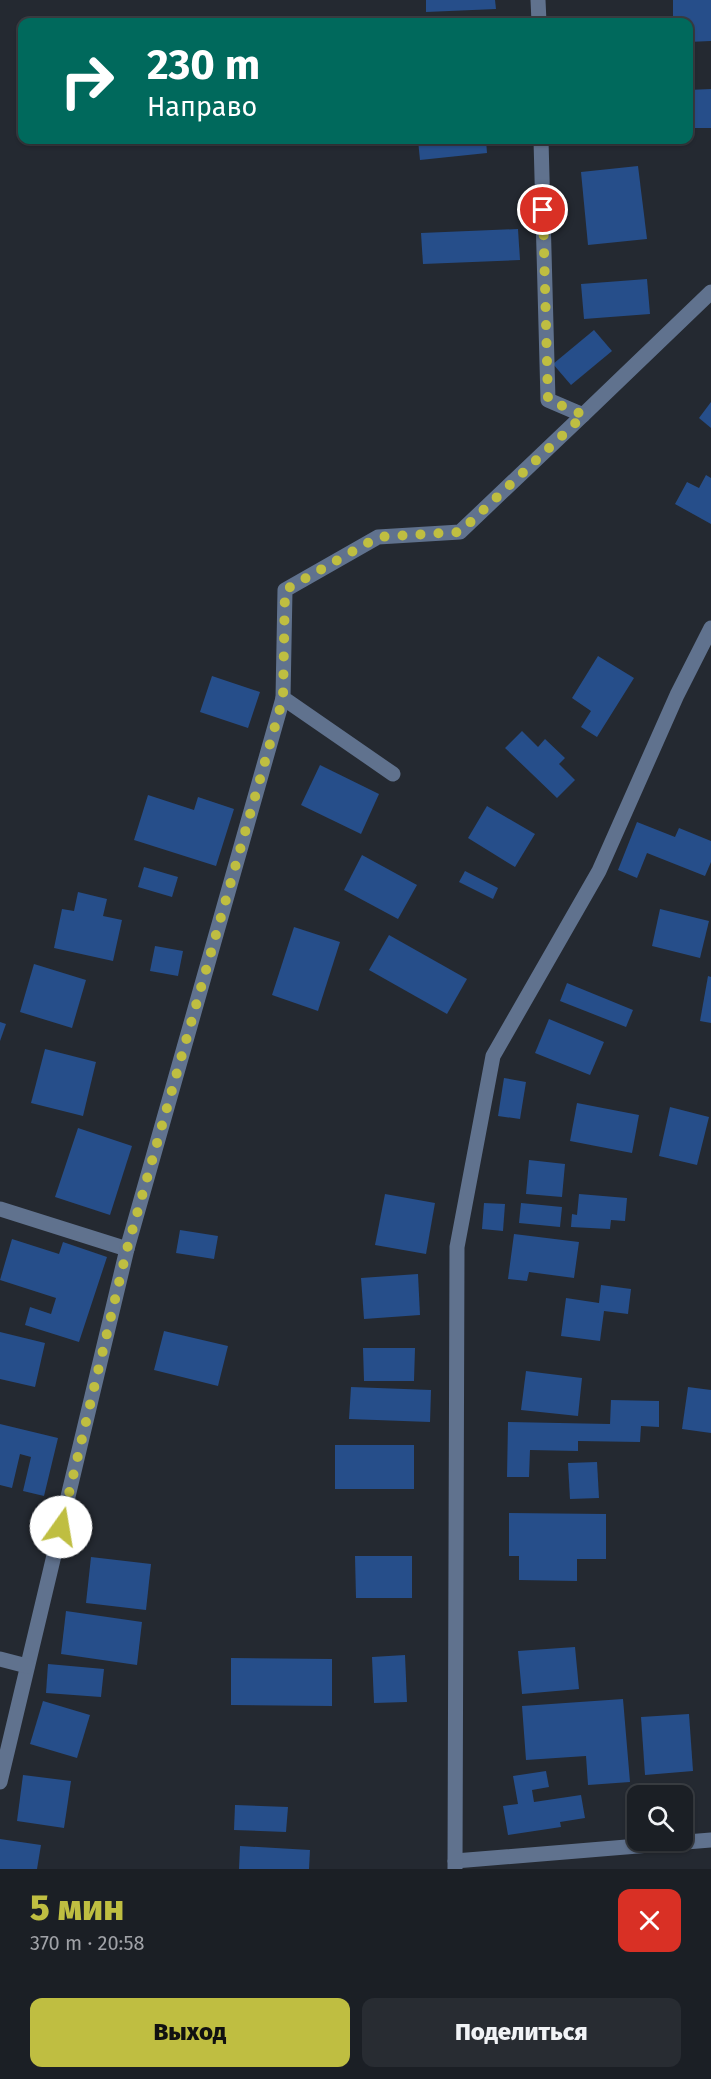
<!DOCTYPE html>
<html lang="ru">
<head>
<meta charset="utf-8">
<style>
  :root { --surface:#1b1f25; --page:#282c32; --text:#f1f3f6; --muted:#a0a2a7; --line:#393d42; --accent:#bfbe41 }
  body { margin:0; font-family:"Fira Sans",sans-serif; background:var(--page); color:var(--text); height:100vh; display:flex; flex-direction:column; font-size:22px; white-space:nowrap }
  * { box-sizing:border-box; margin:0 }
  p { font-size:20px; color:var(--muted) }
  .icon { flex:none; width:33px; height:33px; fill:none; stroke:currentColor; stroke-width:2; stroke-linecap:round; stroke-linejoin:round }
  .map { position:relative; height:1869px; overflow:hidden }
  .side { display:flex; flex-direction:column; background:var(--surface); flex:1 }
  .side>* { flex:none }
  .hud { position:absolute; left:18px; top:18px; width:675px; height:126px; border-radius:12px; box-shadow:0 2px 4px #0004,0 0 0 2px var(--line); background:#00695c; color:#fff; overflow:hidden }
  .controls { position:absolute; left:627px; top:1785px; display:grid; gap:12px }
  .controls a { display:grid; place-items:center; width:66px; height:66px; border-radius:12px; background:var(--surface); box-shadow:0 2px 4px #0004,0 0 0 2px var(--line); font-size:30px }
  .pin { position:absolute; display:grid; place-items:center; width:51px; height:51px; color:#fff; margin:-26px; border:3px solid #fff; border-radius:50%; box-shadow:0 2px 6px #0007 }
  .me { position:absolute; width:66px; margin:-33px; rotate:13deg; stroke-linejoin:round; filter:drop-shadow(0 0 4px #0008) }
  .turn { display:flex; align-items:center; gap:21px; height:126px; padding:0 30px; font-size:27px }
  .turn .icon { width:78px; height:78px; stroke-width:2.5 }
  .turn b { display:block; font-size:42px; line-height:51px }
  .round { display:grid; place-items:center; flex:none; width:63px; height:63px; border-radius:12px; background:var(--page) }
  .headline { display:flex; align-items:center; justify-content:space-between; height:102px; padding:0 30px }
  h1 { font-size:36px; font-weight:800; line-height:45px; color:var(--accent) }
  .action { display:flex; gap:12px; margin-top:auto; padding:12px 30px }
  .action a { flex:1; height:69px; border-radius:12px; background:var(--accent); color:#111; font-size:24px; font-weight:800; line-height:69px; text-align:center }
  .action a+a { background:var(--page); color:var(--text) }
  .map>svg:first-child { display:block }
  .building { fill:#264e8a }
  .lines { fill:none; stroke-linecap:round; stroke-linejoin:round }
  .street { stroke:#60728e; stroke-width:15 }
  .route { stroke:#bfbe41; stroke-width:10; stroke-dasharray:0 18 }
</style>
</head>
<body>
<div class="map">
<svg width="711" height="1869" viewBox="0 0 711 1869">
  <rect width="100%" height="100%" fill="#242931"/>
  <g class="building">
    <path d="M426,0H495L496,9L426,12Z"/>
    <path d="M673,0H711V41L688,42V22H673Z"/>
    <path d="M711,89V128H688V90Z"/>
    <path d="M418,140H486L487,153L420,160Z"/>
    <path d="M638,166L647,239L588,245L581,172Z"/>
    <path d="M518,229L520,260L423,264L421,233Z"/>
    <path d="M647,279L650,314L584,319L581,284Z"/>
    <path d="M594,330L612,351L571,385L553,364Z"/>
    <path d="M711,402V428L699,418Z"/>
    <path d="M706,475L711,478V524L675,504L687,482L699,488Z"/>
    <path d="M598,656L634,678L597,737L581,727L591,711L572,698Z"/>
    <path d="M212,676L260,692L248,728L200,712Z"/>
    <path d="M522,731L538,747L545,739L565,758L559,764L575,780L557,798L505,748Z"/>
    <path d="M320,765L379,794L361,834L301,805Z"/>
    <path d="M148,795L194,810L198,797L234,809L216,866L134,840Z"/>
    <path d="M487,806L535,834L515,867L468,838Z"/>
    <path d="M637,822L675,837L679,828L711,841V862L705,876L647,853L637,878L618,870Z"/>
    <path d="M362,855L417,885L398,919L344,890Z"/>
    <path d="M144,867L178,877L172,897L138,887Z"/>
    <path d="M465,871L498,888L493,899L459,882Z"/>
    <path d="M78,892L107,899L103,916L122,920L113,961L54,948L62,909L74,911Z"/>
    <path d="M660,909L709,921L700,958L652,946Z"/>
    <path d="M294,927L340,942L318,1011L272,995Z"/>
    <path d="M389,935L467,979L447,1014L369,970Z"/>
    <path d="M155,946L183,951L178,976L150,971Z"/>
    <path d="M34,964L86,980L72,1028L20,1012Z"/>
    <path d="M708,976L711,977V1023L700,1021Z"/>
    <path d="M567,983L633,1010L626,1027L560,1001Z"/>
    <path d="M549,1019L604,1042L590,1075L535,1053Z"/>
    <path d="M0,1022L6,1024L0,1041Z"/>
    <path d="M45,1049L96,1062L83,1116L31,1103Z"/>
    <path d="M504,1078L526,1082L520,1119L498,1116Z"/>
    <path d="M577,1103L639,1115L632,1153L570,1141Z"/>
    <path d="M670,1107L709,1117L697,1165L659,1156Z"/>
    <path d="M78,1128L132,1146L110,1215L55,1197Z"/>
    <path d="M529,1160L565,1164L562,1197L526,1194Z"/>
    <path d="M385,1194L435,1203L426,1254L375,1245Z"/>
    <path d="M579,1194L627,1198L625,1221L611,1220L610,1229L571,1227L572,1214L577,1215Z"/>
    <path d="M484,1203L505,1204L503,1231L482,1229Z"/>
    <path d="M521,1203L562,1207L560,1227L519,1223Z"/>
    <path d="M180,1230L218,1236L214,1259L176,1253Z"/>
    <path d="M514,1234L579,1242L574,1278L529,1272L527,1281L508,1279Z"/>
    <path d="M12,1239L59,1254L63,1242L107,1257L79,1342L25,1325L30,1307L51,1314L56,1298L0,1280Z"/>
    <path d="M418,1274L420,1315L364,1319L361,1278Z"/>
    <path d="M601,1285L631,1289L628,1314L604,1311L600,1341L561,1336L566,1298L599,1303Z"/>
    <path d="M164,1331L228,1346L218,1386L154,1370Z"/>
    <path d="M0,1332L45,1343L35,1387L0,1379Z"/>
    <path d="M363,1348H415L414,1381H364Z"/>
    <path d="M526,1371L582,1378L578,1416L521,1410Z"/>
    <path d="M351,1387L431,1390L430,1422L349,1419Z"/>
    <path d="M688,1387L711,1390V1433L682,1429Z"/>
    <path d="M611,1400L659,1401V1427L641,1426L640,1442L578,1441V1451L530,1450L529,1477H507L508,1422L610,1424Z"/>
    <path d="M0,1424L58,1438L44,1496L23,1491L31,1457L20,1454L12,1488L0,1485Z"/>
    <rect x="335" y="1445" width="79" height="44"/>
    <path d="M597,1462L599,1498L570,1499L568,1463Z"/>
    <path d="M509,1513L606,1514V1559H577V1581L519,1580V1556H509Z"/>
    <path d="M355,1556H412V1598H356Z"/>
    <path d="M91,1557L151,1564L146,1610L86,1603Z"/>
    <path d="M66,1611L142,1622L137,1665L61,1654Z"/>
    <path d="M575,1647L579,1689L522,1694L518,1651Z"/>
    <path d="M405,1655L407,1702L374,1703L372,1657Z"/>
    <path d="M231,1658L332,1659V1706L231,1705Z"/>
    <path d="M48,1664L104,1669L101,1697L46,1693Z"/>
    <path d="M623,1699L630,1782L588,1785L586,1756L526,1760L522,1706Z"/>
    <path d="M43,1701L90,1715L77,1758L30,1744Z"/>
    <path d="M689,1714L693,1771L645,1775L641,1717Z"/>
    <path d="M546,1771L549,1787L532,1790L534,1802L581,1795L585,1818L560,1822L561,1827L508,1835L503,1806L518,1804L513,1776Z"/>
    <path d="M23,1775L71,1781L64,1828L17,1821Z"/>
    <path d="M235,1805L288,1807L286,1832L234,1830Z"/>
    <path d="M0,1839L41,1845L37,1869H0Z"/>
    <path d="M240,1846L310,1850L309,1869H239Z"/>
  </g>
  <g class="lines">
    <g class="street">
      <path d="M538,0L539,22"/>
      <path d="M541,140L548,400L583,415L711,292"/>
      <path d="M393,774L283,698L285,590L378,537L460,532L583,415"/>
      <path d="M0,1209L127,1249L0,1782"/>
      <path d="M127,1249L283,698"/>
      <path d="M0,1659L27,1666"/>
      <path d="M455,1861L711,1840"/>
      <path d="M455,1869L457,1247L493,1056L599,871L677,695L711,628"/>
    </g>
  </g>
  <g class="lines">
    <path class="route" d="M61,1527L127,1249L283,698L285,590L378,537L460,532L584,415L548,400L543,210"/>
  </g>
</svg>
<div class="controls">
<a><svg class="icon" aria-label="search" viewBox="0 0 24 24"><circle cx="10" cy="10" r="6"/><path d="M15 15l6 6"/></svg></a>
</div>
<div class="pin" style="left:543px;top:210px;background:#d93025"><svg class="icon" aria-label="arrive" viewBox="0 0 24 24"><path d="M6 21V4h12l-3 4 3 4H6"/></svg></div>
<svg class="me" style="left:61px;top:1527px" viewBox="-20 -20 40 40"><circle r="19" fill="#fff"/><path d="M0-13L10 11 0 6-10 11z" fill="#bfbe41"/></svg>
<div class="hud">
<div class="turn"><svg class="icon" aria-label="right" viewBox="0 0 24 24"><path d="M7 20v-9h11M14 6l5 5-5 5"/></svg><div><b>230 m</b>Направо</div></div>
</div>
</div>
<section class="side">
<div class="headline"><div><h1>5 мин</h1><p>370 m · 20:58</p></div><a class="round" style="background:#d93025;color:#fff"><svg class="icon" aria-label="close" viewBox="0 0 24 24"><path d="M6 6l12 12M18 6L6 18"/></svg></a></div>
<div class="action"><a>Выход</a><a>Поделиться</a></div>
</section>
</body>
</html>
